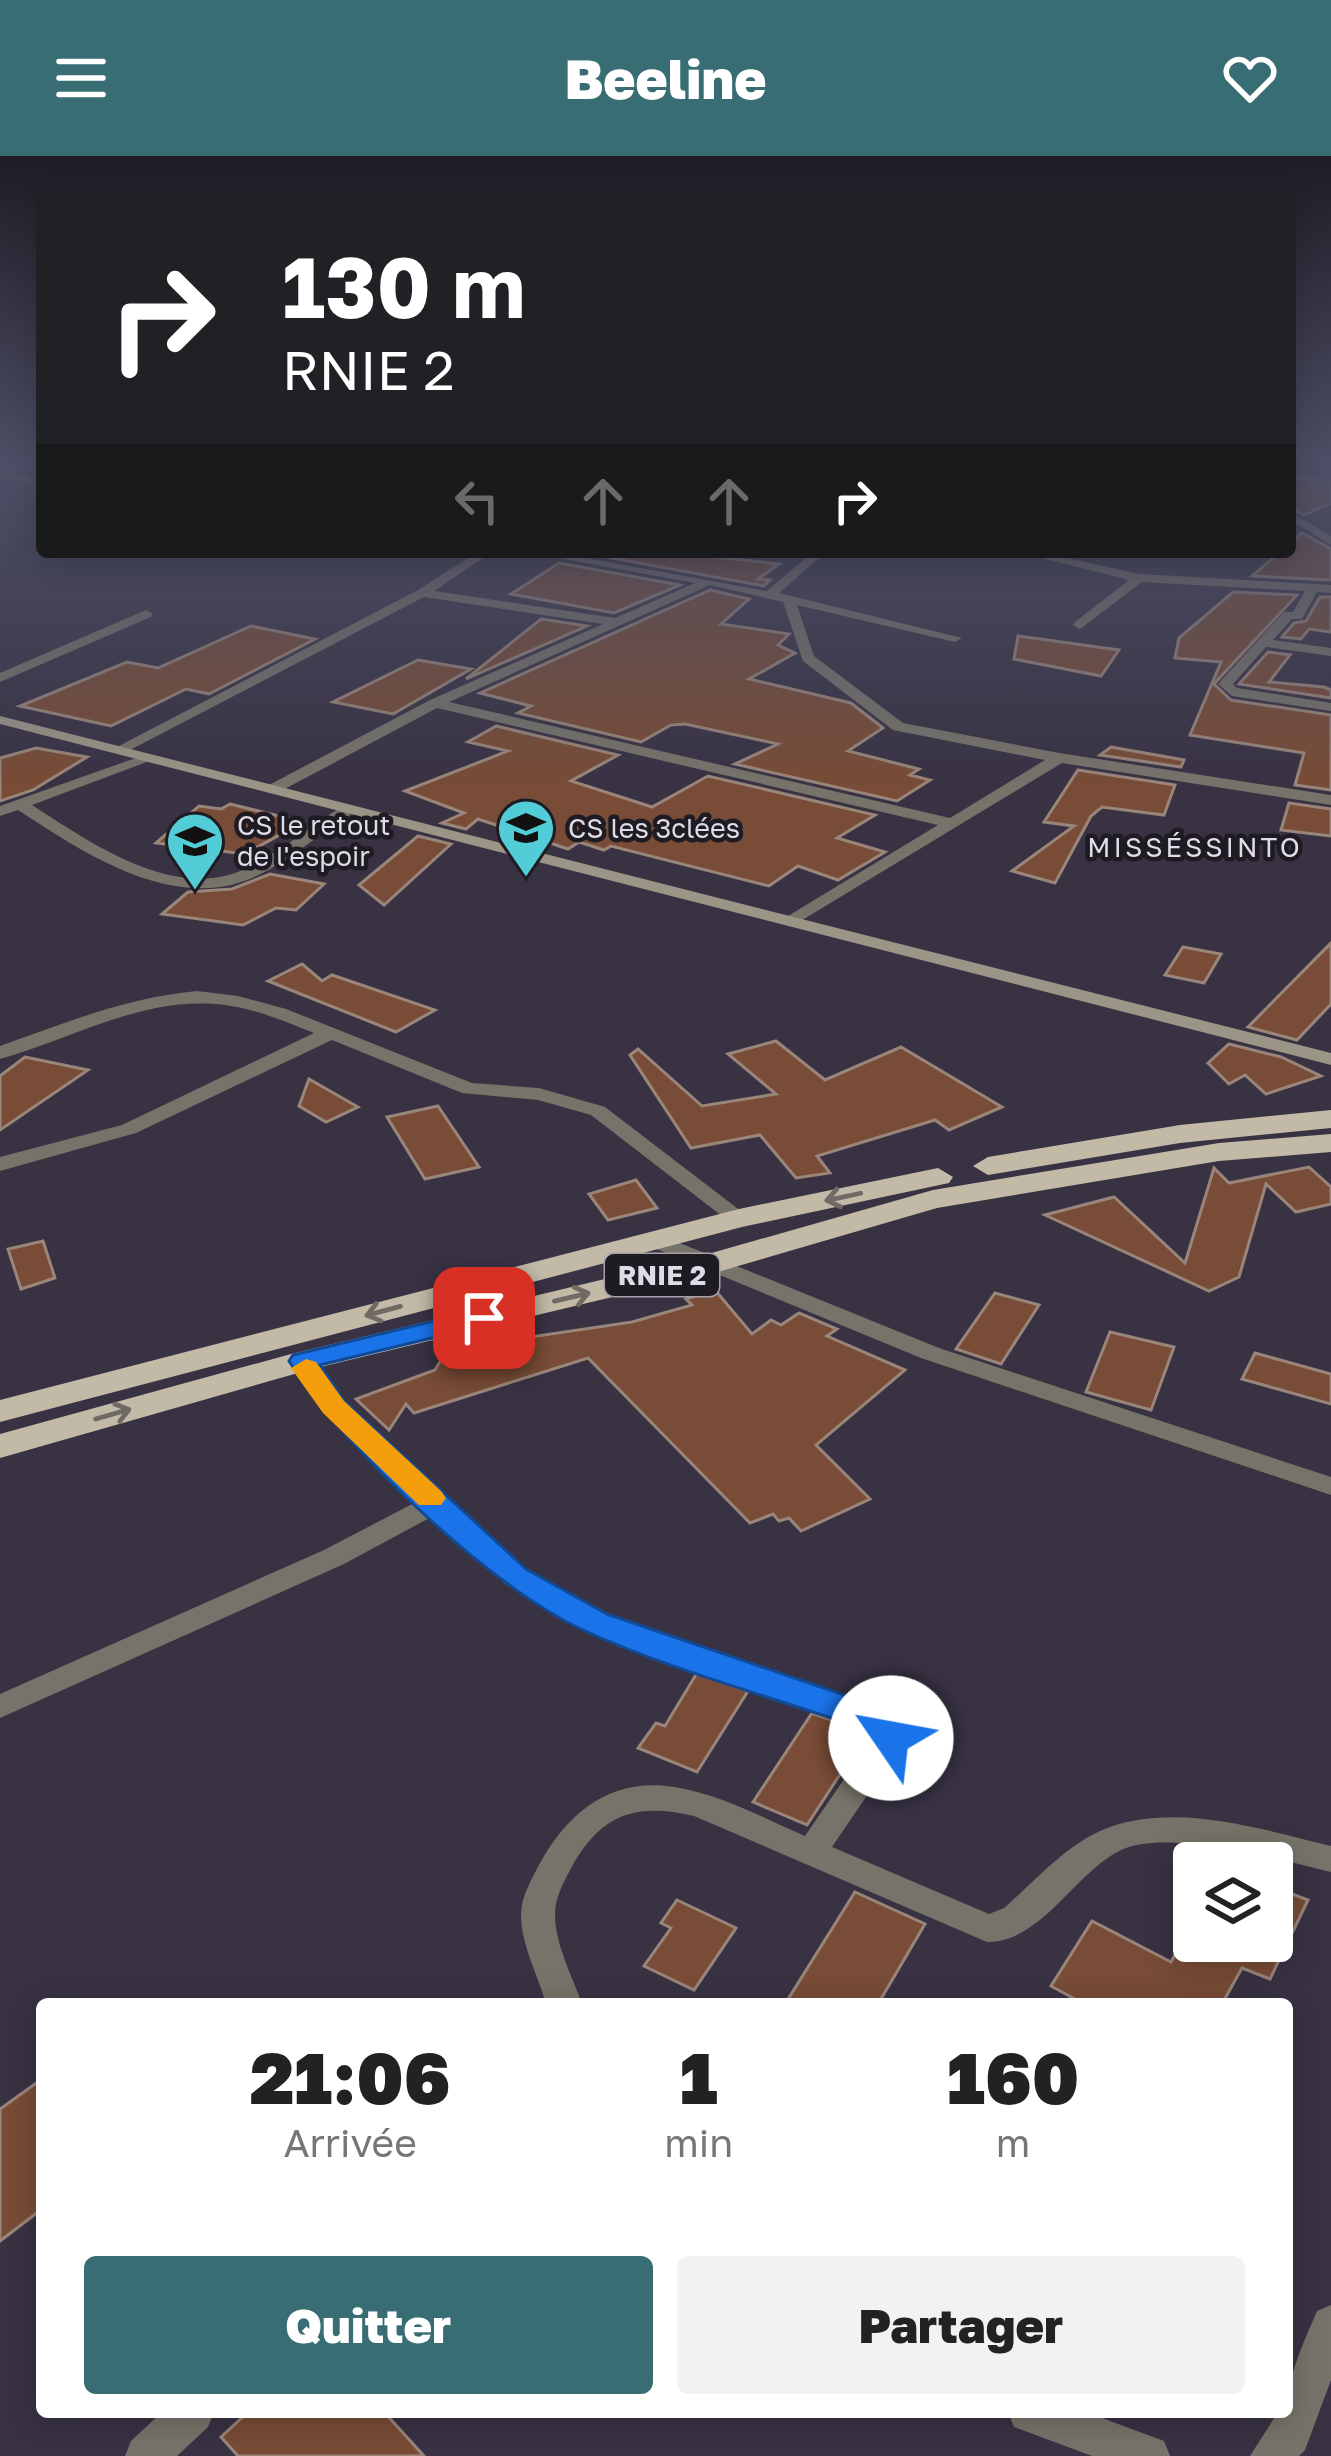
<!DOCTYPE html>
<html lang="fr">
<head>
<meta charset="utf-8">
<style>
  :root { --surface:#fff; --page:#f2f2f2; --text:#222; --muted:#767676; --accent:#386e73 }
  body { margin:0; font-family:"Golos Text",sans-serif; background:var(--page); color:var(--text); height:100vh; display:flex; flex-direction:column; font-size:45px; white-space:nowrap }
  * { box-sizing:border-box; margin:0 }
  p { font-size:39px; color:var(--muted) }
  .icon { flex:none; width:66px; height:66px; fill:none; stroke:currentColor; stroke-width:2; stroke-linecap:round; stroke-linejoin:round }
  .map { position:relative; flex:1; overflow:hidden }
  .sheet { position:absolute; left:36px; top:1842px; width:1257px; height:420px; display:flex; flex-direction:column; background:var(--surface); border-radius:12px; box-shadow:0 6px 30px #0003 }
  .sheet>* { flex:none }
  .hud { position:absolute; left:36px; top:36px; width:1260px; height:366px; border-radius:12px; box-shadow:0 6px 30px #0003; background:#202124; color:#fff; overflow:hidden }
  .fabs { position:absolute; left:1173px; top:1686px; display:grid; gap:24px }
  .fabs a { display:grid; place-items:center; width:120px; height:120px; border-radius:12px; background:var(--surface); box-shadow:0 6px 30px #0003; font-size:60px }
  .pin { position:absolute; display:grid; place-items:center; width:102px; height:102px; color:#fff; margin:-51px; border-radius:24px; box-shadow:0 6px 18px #0006 }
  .me { position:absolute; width:132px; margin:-66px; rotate:303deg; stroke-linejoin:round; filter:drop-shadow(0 0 9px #0008) }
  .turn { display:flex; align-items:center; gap:42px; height:252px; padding:0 48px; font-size:54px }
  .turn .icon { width:156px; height:156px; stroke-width:2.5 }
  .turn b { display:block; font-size:84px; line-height:102px }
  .lanes { display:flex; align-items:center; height:114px; padding:0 48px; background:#0003; justify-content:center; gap:60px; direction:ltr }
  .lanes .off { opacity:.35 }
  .eta { display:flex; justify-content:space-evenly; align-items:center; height:204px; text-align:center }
  .eta b { font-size:72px; font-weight:800; line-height:84px }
  .cta { display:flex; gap:24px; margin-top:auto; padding:24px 48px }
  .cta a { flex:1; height:138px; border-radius:12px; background:var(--accent); color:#fff; font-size:48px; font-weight:800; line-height:138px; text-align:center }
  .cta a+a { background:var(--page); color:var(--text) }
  header { display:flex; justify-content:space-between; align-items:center; height:156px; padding:0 48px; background:var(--accent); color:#fff; font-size:54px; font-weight:800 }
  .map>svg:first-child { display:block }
  .building { fill:#784c36; stroke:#9a857a; stroke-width:3 }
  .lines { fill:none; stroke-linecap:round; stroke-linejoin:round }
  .minor { fill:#76736a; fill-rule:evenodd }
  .secondary { fill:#9a9587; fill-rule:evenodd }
  .trunk { fill:#c2baa7; fill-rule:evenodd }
  .oneway { stroke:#706a65 }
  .route { fill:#1a73e8; stroke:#114b97; stroke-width:3 }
  .slow { fill:#f59e0b }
  .labels { text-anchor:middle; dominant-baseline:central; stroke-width:9; stroke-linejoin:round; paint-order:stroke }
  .far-poi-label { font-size:27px; fill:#dfdce7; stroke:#1e1b23; text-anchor:start }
  .far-neighbourhood-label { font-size:27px; letter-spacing:3px; fill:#dfdce7; stroke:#1e1b23 }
  .shield { fill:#1e1b23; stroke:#a5a2ac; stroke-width:3 }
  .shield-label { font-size:27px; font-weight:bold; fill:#dfdce7 }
</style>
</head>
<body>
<header><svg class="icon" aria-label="menu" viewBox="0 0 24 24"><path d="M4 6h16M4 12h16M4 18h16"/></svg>Beeline<svg class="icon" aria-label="heart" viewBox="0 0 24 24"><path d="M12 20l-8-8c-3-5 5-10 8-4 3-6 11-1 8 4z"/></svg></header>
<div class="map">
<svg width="1331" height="2300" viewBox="0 0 1331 2300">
  <rect width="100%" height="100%" fill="#383243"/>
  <g class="building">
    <path d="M1290,321L1331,325V347L1304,359L1290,352Z"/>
    <path d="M1302,377L1331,393V424L1252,420L1280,396H1290V387Z"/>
    <path d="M669,396L779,408L758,423L770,424L764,430L585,397Z"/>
    <path d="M559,407L680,429L614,457L511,438Z"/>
    <path d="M710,434L749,443L721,468L789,478L778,489L795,497L749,523L851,547L883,572L848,595L919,613L910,619L930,624L897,645L735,608L778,588L685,568L671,569L641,586L518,557L531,550L480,537Z"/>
    <path d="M1233,436L1297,439L1214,528L1231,544L1331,559V634L1295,629L1304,597L1190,579L1221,506L1175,502L1179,482Z"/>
    <path d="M1320,441H1331V476L1309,473L1301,483L1282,481L1294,467L1306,465Z"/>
    <path d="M541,463L587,470L466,523Z"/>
    <path d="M251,470L315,483L209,538L186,533L111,570L20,550L127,506L158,512Z"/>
    <path d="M1018,480L1119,494L1101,520L1014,503Z"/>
    <path d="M1268,496L1290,499L1269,526L1324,531L1331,534V542L1239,528Z"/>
    <path d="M418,504L471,513L393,558L333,546Z"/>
    <path d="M496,570L618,599L571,625L652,651L708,620L875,659L837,682L885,696L838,724L798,710L769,730L611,690L604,694L579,686L568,693L478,663L466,673L442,667L464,657L405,635L508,595L468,586Z"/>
    <path d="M1111,591L1184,604L1181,611L1100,599Z"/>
    <path d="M36,592L87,601L33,634L0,645V602Z"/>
    <path d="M1078,614L1175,629L1164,659L1102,651L1091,660L1055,727L1012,715L1074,670L1044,666Z"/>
    <path d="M1289,647L1331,653V680L1281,674Z"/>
    <path d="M230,648L303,666L245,698L156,687L199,650L221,653Z"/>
    <path d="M418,680L451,688L384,749L359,729Z"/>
    <path d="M270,718L324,728L296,754L276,752L243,769L162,758L188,736L232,733Z"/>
    <path d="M1331,787V848L1297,884L1248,871Z"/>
    <path d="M1183,791L1221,798L1204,827L1165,819Z"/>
    <path d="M302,808L322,825L332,819L435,854L396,876L268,825Z"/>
    <path d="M776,885L825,924L901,891L1002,951L949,974L935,964L817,1000L830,1017L796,1022L760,979L691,992L630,899L638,893L702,950L776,938L728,898Z"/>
    <path d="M1229,888L1281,901L1321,920L1266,938L1245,919L1229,928L1208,907Z"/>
    <path d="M25,901L88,914L0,974V920Z"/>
    <path d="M309,923L358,951L326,966L299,950Z"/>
    <path d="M438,950L479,1011L425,1023L387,961Z"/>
    <path d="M1309,1011L1331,1031V1048L1296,1056L1266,1028L1239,1121L1209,1135L1045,1059L1114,1041L1185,1107L1214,1012L1229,1027Z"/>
    <path d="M636,1024L657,1052L608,1064L589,1038Z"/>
    <path d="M43,1085L55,1122L21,1133L8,1093Z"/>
    <path d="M715,1134L752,1178L771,1164L781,1169L799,1157L837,1173L827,1180L905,1214L816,1289L870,1343L801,1375L789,1362L779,1365L773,1358L750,1367L588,1202L414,1257L406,1248L389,1274L356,1243L435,1214L453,1184L474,1187L522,1170L531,1181L632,1166L692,1149L686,1143Z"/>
    <path d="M995,1137L1039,1149L1001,1208L956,1193Z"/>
    <path d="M1110,1176L1174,1191L1151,1254L1086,1236Z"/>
    <path d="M1255,1197L1331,1218V1248L1242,1223Z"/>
    <path d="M697,1517L748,1535L697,1616L638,1592L656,1567L665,1570Z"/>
    <path d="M812,1557L867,1577L807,1669L753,1646Z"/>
    <path d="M1272,1730L1308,1744L1270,1823L1242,1812L1222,1848H1084L1051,1830L1092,1765L1171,1806L1181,1788L1178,1785H1272Z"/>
    <path d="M855,1736L925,1768L878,1848H785Z"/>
    <path d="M677,1744L736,1772L694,1834L644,1810L671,1772L661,1767Z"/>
    <path d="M42,1923V2053L0,2085V1953Z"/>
    <path d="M248,2256H384L424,2300H238L221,2281Z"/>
  </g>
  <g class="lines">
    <g class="minor">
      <path d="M0,316L42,322V328L0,322Z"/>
      <path d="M1290,356L1331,380V389L1290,364Z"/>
      <path d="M478,396H492L434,435L615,462L695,427L525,396H553L767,435L813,396H826L779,437L962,482L955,486L797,449L814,500L903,567L1059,597L1331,639V649L1062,607L794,769L788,768V760L938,669L437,552L281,635H269V629L430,544L603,468L424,441L128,595L115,592L418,434ZM710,429L783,446L803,505L893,574L1045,604L950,662L449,546Z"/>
      <path d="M1018,396H1040L1139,418L1331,429V437L1317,436L1302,463H1292L1273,484L1331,492V500L1266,491L1233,528L1237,532L1331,547V555L1232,540L1218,528L1284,456H1293L1305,435L1142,426L1080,473L1073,469L1075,466L1129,424Z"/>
      <path d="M146,454L153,458L151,461L0,526V517Z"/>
      <path d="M147,598L160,601L32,649C88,685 171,744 240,715C277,699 309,671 343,650L357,653C344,665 327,675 312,685C287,703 261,722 231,729C156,746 78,693 18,654L0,660V650Z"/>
      <path d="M197,835L238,840L286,853L472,927L539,932L605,951L750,1062L739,1069L731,1067L591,959L538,944L462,937L332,884L136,977L0,1015V1001L122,969L314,877C286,866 256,853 225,849C144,839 75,882 0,903V890C65,867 128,841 197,835Z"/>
      <path d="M655,1077L939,1192L1331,1321V1339L921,1202L647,1089L644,1084Z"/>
      <path d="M303,1197L312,1200L343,1245L525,1414L605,1459L892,1557L901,1566L906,1582L832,1691L989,1758L1004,1752C1034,1726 1063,1692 1100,1675C1170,1644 1261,1673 1331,1690V1716C1281,1704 1168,1672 1121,1694C1074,1717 1042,1786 987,1786L694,1660C633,1646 600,1659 570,1714C563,1728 555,1742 555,1758C555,1789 572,1819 582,1848H546C538,1819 521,1789 521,1759C521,1740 532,1723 540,1707C569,1655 612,1621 674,1631C720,1638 763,1662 805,1680L875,1578L870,1573L585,1473L505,1428L433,1360L344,1408L0,1562V1538L324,1394L418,1345L325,1257L291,1205Z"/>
      <path d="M1331,2149V2224L1305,2294L1299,2300H1250L1278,2256H1287C1287,2221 1303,2188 1317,2155Z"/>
      <path d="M162,2256H214L208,2271L177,2300H125L131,2285Z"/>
      <path d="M1008,2256H1086L1164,2285L1170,2300H1092L1014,2271Z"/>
    </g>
    <path class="secondary" d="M0,560L1331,897V909L0,568Z"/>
    <g class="trunk">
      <path d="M1331,954V972L1180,987L988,1019L973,1010L988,1001L1180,969Z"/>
      <path d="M1331,978V996L1219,1005L937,1052L721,1115L312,1213L0,1302V1278L291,1198L701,1100L933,1034L1219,987Z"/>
      <path d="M938,1012L953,1021L949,1027L742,1071L0,1266V1244L739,1053Z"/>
    </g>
  </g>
  <defs><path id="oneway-shaft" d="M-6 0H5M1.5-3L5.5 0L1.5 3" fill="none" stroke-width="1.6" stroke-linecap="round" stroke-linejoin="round" transform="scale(3)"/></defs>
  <g class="oneway">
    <use href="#oneway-shaft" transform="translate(843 1041) rotate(168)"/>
    <use href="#oneway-shaft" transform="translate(572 1141) rotate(-13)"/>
    <use href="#oneway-shaft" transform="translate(383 1155) rotate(165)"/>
    <use href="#oneway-shaft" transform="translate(113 1258) rotate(-16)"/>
  </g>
  <linearGradient id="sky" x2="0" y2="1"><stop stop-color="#1f1c25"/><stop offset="0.49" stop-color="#4d4f66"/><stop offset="1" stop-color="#4d4f66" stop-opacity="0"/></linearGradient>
  <rect width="1331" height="630" fill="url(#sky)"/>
  <path class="route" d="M484,1153L498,1162L494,1167L320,1209L344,1245L526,1413L607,1458L894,1556L908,1582L903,1592H878L869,1575C777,1542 672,1515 583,1474C488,1430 346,1293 289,1205L293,1199Z"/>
  <path class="slow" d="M306,1203L316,1206L344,1245L441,1335L446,1342L441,1349H419L323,1257L291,1212Z"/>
  <defs>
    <g id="school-pin" transform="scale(3)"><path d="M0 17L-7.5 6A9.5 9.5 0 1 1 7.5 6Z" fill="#52ccd6" stroke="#1e1b23"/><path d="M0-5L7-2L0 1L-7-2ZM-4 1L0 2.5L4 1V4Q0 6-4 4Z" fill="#111"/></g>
  </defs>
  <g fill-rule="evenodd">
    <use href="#school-pin" x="526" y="672"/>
    <use href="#school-pin" x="195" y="685"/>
  </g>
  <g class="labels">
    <g class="far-poi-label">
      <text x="237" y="669">CS le retout<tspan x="237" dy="31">de l'espoir</tspan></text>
      <text x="568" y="672">CS les 3clées</text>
    </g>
    <g class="far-neighbourhood-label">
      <text x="1195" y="691">MISSÉSSINTO</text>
    </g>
    <rect class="shield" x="605" y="1098" width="114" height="42" rx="9"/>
    <g class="shield-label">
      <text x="662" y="1119">RNIE 2</text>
    </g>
  </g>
</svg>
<div class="fabs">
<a><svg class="icon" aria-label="layers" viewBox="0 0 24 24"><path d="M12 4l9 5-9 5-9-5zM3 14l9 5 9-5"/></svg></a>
</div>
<div class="pin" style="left:484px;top:1162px;background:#d93025"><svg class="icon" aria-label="arrive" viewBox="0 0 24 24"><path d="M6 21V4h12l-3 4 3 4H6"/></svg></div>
<svg class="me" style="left:891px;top:1582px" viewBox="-20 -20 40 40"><circle r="19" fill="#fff"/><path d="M0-13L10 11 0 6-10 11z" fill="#1a73e8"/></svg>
<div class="hud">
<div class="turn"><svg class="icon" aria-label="right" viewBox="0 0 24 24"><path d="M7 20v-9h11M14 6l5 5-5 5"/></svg><div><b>130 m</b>RNIE 2</div></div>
<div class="lanes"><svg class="icon off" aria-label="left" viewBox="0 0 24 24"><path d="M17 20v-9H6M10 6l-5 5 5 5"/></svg><svg class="icon off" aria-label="ahead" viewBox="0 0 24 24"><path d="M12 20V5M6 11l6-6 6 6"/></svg><svg class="icon off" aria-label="ahead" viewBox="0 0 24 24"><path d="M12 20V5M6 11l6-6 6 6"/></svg><svg class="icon" aria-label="right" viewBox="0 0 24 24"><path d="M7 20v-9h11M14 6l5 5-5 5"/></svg></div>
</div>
<section class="sheet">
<div class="eta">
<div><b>21:06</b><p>Arrivée</p></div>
<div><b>1</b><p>min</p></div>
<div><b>160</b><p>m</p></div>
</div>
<div class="cta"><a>Quitter</a><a>Partager</a></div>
</section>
</div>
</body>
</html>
